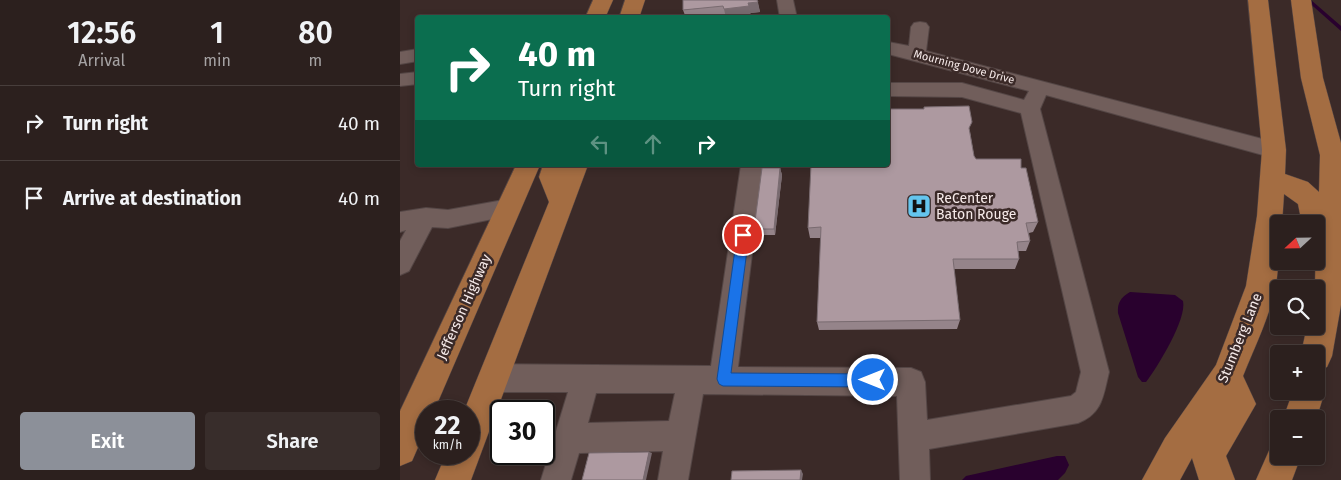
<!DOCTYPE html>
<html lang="en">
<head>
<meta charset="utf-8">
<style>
  :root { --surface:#2c201e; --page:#382d2b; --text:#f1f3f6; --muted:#a6a3a4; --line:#483e3c; --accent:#8c9099 }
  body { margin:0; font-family:"Fira Sans",sans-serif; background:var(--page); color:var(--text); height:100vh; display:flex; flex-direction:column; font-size:19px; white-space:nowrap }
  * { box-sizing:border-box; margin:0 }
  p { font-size:16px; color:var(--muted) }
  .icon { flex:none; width:28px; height:28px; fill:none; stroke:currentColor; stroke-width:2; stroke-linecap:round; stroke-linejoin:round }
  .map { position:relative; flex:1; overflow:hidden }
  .side { display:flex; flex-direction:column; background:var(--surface); width:400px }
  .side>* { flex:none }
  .guide { position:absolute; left:15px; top:15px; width:475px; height:152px; border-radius:5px; box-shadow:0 2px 8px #0003,0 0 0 1px var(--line); background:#0b6e4f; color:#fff; overflow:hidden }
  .needle { width:32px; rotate:248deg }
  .tools { position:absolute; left:870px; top:215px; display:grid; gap:10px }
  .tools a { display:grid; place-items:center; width:55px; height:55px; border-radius:5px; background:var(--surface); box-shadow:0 2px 8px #0003,0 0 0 1px var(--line); font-size:25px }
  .speed { position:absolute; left:15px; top:400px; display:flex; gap:10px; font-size:25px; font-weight:700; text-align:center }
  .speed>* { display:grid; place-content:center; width:65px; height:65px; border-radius:50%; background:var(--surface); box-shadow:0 2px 8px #0003,0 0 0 1px var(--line); line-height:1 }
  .speed small { font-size:12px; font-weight:400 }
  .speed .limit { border:2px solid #111; border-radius:8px; background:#fff; color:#111 }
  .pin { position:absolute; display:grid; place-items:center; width:42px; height:42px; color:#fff; margin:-21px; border:2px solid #fff; border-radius:50%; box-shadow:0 1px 5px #0007 }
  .me { position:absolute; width:55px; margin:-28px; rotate:270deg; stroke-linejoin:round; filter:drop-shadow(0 0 4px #0008) }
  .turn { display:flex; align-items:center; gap:18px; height:105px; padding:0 20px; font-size:22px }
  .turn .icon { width:65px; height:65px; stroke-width:2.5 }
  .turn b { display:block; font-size:35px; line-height:42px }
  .lanes { display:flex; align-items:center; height:48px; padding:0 20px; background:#0003; justify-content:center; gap:25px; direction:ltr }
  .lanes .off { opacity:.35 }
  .eta { display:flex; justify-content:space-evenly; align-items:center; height:85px; text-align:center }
  .eta b { font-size:30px; font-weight:600; line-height:35px }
  .cta { display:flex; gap:10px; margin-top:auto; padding:10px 20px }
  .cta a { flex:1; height:58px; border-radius:5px; background:var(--accent); color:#fff; font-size:20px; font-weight:600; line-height:58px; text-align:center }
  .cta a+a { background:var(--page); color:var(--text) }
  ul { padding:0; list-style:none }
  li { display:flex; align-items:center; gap:15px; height:75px; padding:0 20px; border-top:1px solid var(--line) }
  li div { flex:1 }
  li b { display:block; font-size:19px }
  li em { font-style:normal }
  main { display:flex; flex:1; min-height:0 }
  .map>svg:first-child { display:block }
  .water { fill:#29012e }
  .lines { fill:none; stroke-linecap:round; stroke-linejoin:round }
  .stream { fill:#29012e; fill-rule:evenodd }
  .minor-casing { stroke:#544645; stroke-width:2 }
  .major-casing { stroke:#544645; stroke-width:1 }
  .minor { fill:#715e5b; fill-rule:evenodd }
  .major { fill:#a46d42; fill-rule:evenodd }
  .wall { fill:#95848a }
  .shaded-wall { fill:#796b70 }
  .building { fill:#ad99a0; stroke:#796b70 }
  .route { fill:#1a73e8; stroke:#114b97 }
  .labels { text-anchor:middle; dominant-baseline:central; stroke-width:5; stroke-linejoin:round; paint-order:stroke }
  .far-street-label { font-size:11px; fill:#f7ebea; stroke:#3b2a28 }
  .poi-label { font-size:14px; fill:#f7ebea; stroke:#3b2a28; text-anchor:start }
  .street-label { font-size:14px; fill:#f7ebea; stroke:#3b2a28 }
</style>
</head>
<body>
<main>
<section class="side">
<div class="eta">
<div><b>12:56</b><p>Arrival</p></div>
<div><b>1</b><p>min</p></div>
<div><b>80</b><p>m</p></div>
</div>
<ul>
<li><svg class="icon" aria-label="right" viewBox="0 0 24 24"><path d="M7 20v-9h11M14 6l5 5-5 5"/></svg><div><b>Turn right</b></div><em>40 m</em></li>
<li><svg class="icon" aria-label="arrive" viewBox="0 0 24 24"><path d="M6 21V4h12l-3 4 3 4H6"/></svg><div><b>Arrive at destination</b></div><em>40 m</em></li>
</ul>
<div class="cta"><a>Exit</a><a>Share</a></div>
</section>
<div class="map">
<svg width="941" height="480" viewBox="0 0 941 480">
  <rect width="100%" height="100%" fill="#3b2a28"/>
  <g class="water">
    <path d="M730,292L775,295L783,301C787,319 758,366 746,382H742L738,377L718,313C717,303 721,297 730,292Z"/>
    <path d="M657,456H665L669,465L665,473L658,480H562L566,476Z"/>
  </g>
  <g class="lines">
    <path class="stream" d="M906,0H911L941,26V31Z"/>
    <g class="minor-casing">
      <g id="minor">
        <path d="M377,0H393L397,18H380Z"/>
        <path d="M520,22L526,23L529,27L526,51L874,142L881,144L885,150L881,156L874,158L646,95L640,109L709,372C703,396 703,413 678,423L529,449L530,480H500L497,396L303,394L288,480H258L263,451L179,453L171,480H141L168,392H94L84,388L80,378L84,368L94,364L311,366L341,165H363L338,367L511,368L521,372L525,382L527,420L671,396L676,392L681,372L621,113L562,97L488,96V83H562L624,100L629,91L488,54V42L509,46L511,27L514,23ZM196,393H275L269,421L188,423Z"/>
        <path d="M18,49V61L0,64V52Z"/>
        <path d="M18,72V84L0,86V74Z"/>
        <path d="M109,199L117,202L120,208L117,214L48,228L32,227L9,271L0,275V241L6,230L0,232V212L26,208L48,210Z"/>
      </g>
    </g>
    <g class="major-casing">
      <g id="major">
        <path d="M193,0H213L205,18H185Z"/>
        <path d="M225,0H245L239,18H219Z"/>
        <path d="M848,0H868L886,150L885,174L908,182L919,192L920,155L901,78L891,0H911L923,78L941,143V305L932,356L927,367L916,371V354H901L907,326H916V289H915L916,224H902L898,204L884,194L882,224H879C879,244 879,265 876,285C870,316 855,346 843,376L856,404L826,456L835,480H799L792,458L780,480H742L765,438L816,365L846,286L857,216L862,150Z"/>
        <path d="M116,165H140L34,411H26V429L12,461L0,466V411Z"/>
        <path d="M143,165H188L71,480H35L46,454H69V411H64L149,202L139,177Z"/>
        <path d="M916,378L921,380L925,391L916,420V419H883L893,391H916Z"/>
        <path d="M879,441V456H901L892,480H856L872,444Z"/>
      </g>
    </g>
    <use href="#minor" class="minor"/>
    <use href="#major" class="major"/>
  </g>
  <g class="wall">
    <path d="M357,0L360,12L350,13L351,16L341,18H326L325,16L310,18H286L283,10Z"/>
    <path d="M570,132L574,156L576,159L621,168L638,222L633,232L629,233L630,241L626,251H618L619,259L615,269H554L560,320L557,329L419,330L417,322L421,238H410L408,228Z"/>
    <path d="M380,168L382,175L375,235H356L354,229Z"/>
  </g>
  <g class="shaded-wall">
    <path d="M358,2L360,12L350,13L348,3Z"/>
    <path d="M349,6L351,16L341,18H326L324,9Z"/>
    <path d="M380,168L382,175L375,235L374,229Z"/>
    <path d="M249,452L252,453L246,480H243Z"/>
    <path d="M401,470L403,474L402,480H400Z"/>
  </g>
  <g class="building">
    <path d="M283,0H357L358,2L348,3L349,6L324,9L323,6L283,10Z"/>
    <path d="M569,106L572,122L569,128L574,156L576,159H621V168H626L638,222L626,223L630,241L617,242L619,259H553L560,320L417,322L421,227L408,228L411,165H488V109H524V107Z"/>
    <path d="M362,168H380L374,229H354Z"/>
    <path d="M249,452L243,480H182L189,453Z"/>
    <path d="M401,470L400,480H331L332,471Z"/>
  </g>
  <path class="route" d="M343,230L349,235L331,373L473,374L477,375L479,380L477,385L473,387L323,386L319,384L317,379L337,235Z"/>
  <defs>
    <g id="hospital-square" transform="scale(1.25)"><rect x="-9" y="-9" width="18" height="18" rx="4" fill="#64c5ee" stroke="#3b2a28"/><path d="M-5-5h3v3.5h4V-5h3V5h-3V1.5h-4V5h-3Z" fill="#111"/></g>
  </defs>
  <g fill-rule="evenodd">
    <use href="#hospital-square" x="519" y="206"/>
  </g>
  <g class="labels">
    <g class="far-street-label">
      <text transform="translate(564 67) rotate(15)">Mourning Dove Drive</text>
    </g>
    <g class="poi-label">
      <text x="536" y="198">ReCenter<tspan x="536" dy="16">Baton Rouge</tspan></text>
    </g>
    <g class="street-label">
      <text transform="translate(64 307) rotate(-66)">Jefferson Highway</text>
      <text transform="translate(840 338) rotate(-68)">Stumberg Lane</text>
    </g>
  </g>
</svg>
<div class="tools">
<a><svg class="needle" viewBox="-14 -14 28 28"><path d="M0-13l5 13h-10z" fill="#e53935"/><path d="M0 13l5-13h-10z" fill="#a6a3a4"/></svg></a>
<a><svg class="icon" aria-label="search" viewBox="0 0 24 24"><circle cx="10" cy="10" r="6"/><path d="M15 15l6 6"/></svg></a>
<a>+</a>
<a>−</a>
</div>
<div class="speed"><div>22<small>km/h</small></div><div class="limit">30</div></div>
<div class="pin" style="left:343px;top:235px;background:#d93025"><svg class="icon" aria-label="arrive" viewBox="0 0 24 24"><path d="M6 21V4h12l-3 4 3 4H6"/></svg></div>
<svg class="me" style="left:473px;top:380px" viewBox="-20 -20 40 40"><circle r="17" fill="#1a73e8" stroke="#fff" stroke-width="3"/><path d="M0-11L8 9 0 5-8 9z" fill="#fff"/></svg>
<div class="guide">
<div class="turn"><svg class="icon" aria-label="right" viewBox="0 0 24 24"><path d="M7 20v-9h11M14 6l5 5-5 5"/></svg><div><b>40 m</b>Turn right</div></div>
<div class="lanes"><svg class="icon off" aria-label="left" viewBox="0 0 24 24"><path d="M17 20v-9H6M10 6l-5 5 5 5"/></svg><svg class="icon off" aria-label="ahead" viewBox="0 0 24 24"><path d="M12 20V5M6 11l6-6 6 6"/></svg><svg class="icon" aria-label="right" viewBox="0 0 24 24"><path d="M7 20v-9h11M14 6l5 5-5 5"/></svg></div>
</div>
</div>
</main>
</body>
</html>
